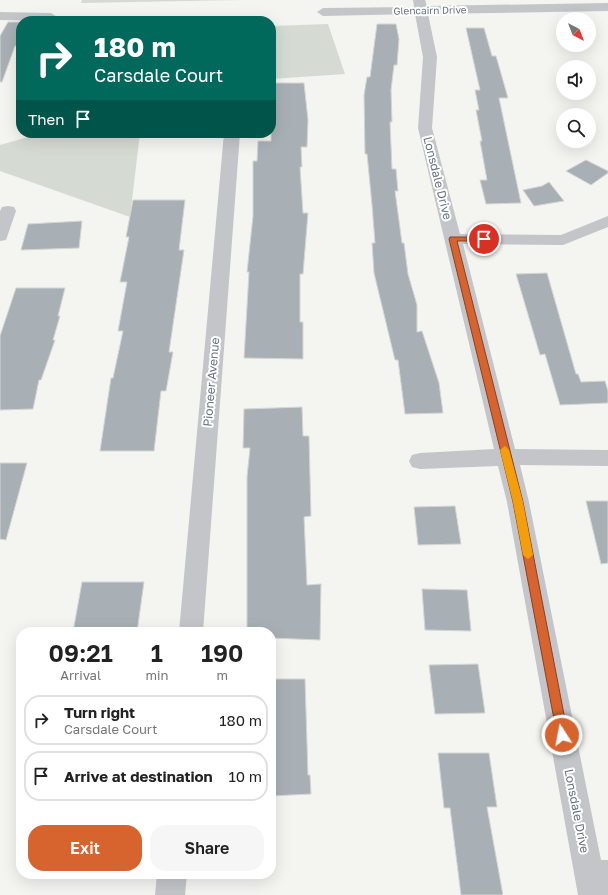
<!DOCTYPE html>
<html lang="en">
<head>
<meta charset="utf-8">
<style>
  :root { --surface:#fff; --page:#f6f6f6; --text:#222; --muted:#767676; --line:#e0e0e0; --accent:#d7632e }
  body { margin:0; font-family:"Golos Text",sans-serif; background:var(--page); color:var(--text); height:100vh; display:flex; flex-direction:column; font-size:15px; white-space:nowrap }
  * { box-sizing:border-box; margin:0 }
  p { font-size:13px; color:var(--muted) }
  .icon { flex:none; width:22px; height:22px; fill:none; stroke:currentColor; stroke-width:2; stroke-linecap:round; stroke-linejoin:round }
  .map { position:relative; flex:1; overflow:hidden }
  .details { position:absolute; left:16px; top:627px; width:260px; height:252px; display:flex; flex-direction:column; background:var(--surface); border-radius:16px; box-shadow:0 4px 16px #0002 }
  .details>* { flex:none }
  .top-card { position:absolute; left:16px; top:16px; width:260px; height:122px; border-radius:16px; box-shadow:0 4px 16px #0002; background:#00695c; color:#fff; overflow:hidden }
  .needle { width:26px; rotate:138deg }
  .fabs { position:absolute; left:556px; top:12px; display:grid; gap:8px }
  .fabs a { display:grid; place-items:center; width:40px; height:40px; border-radius:50%; background:var(--surface); box-shadow:0 4px 16px #0002; font-size:20px }
  .pin { position:absolute; display:grid; place-items:center; width:34px; height:34px; color:#fff; margin:-17px; border:2px solid #fff; border-radius:50%; box-shadow:0 1px 4px #0007 }
  .me { position:absolute; width:44px; margin:-22px; rotate:349deg; stroke-linejoin:round; filter:drop-shadow(0 0 3px #0008) }
  .turn { display:flex; align-items:center; gap:14px; height:84px; padding:0 12px; font-size:18px }
  .turn .icon { width:52px; height:52px; stroke-width:2.5 }
  .turn b { display:block; font-size:28px; line-height:34px }
  .then { display:flex; align-items:center; height:38px; padding:0 12px; background:#0003; gap:8px; font-size:15px }
  .eta { display:flex; justify-content:space-evenly; align-items:center; height:68px; text-align:center }
  .eta b { font-size:24px; font-weight:600; line-height:28px }
  .button { display:flex; gap:8px; margin-top:auto; padding:8px 12px }
  .button a { flex:1; height:46px; border-radius:16px; background:var(--accent); color:#fff; font-size:16px; font-weight:600; line-height:46px; text-align:center }
  .button a+a { background:var(--page); color:var(--text) }
  ul { padding:0; list-style:none }
  li { display:flex; align-items:center; gap:12px; height:50px; margin:0 8px 6px; padding:0 4px; border:2px solid var(--line); border-radius:16px }
  li div { flex:1 }
  li b { display:block; font-size:15px }
  li em { font-style:normal }
  .map>svg:first-child { display:block }
  .green { fill:#d5dbd2 }
  .building { fill:#a9b0b5; stroke:#d5d6d3 }
  .lines { fill:none; stroke-linecap:round; stroke-linejoin:round }
  .minor { fill:#c3c5c9; fill-rule:evenodd }
  .route { fill:#d7632e; stroke:#8c401e }
  .slow { fill:#f59e0b }
  .labels { text-anchor:middle; dominant-baseline:central; stroke-width:4; stroke-linejoin:round; paint-order:stroke }
  .far-street-label { font-size:10px; fill:#657280; stroke:#fff }
  .street-label { font-size:12px; fill:#657280; stroke:#fff }
</style>
</head>
<body>
<div class="map">
<svg width="608" height="895" viewBox="0 0 608 895">
  <rect width="100%" height="100%" fill="#f4f4f1"/>
  <g class="green">
    <path d="M82,0H241L81,3Z"/>
    <path d="M328,24L345,74L271,79V26Z"/>
    <path d="M42,133H140L130,217L0,171V145Z"/>
  </g>
  <g class="building">
    <path d="M8,22H21V46H15L2,82H0V36Z"/>
    <path d="M377,24H396L399,39L397,65H394L391,90L392,122H390L392,169H396L398,191H395L402,243H404L408,274L417,305V332L422,331L439,383L443,413L405,414L398,360H395L374,273L372,243H375L372,205L367,154H365L364,95L367,77H370Z"/>
    <path d="M466,28H484L492,56H496L508,98H499L521,203L486,204L480,180H487L480,141H482L476,110H479L475,90H480Z"/>
    <path d="M271,83H304L308,120L307,147H301L302,167H300L303,213H308L303,274H300V322H303V359L244,358L249,272H247L253,216V161H257L258,141H271Z"/>
    <path d="M586,160L608,171V173L591,185L566,171Z"/>
    <path d="M549,182L564,201L534,206L523,190L542,186Z"/>
    <path d="M133,200H185L179,250H184L169,352H173L166,391H161L154,451H100L111,378H113L123,331H118L127,282H120L129,237H126Z"/>
    <path d="M82,221L79,248L21,250L28,224Z"/>
    <path d="M547,273L576,374H578L581,382L605,381L608,391V403L560,405L545,354L540,355L516,274Z"/>
    <path d="M16,288H65L58,316H60L53,340H55L41,380H39L33,409L0,410V336Z"/>
    <path d="M302,407L303,436H309L311,516L304,517L307,585L321,584L320,640L271,638V632H247V477L250,448H243L244,409Z"/>
    <path d="M0,463H27L6,540L0,539Z"/>
    <path d="M586,501H608V563L601,564Z"/>
    <path d="M455,506L461,544L418,545L414,507Z"/>
    <path d="M82,582H144L137,632H73Z"/>
    <path d="M422,589L467,590L471,631L425,630Z"/>
    <path d="M478,664L485,713L435,714L429,665Z"/>
    <path d="M271,679H305L308,775H310L311,794L271,796Z"/>
    <path d="M438,753H489L497,807H487L503,895H461L450,808H444Z"/>
  </g>
  <g class="lines">
    <g class="minor">
      <path d="M413,0H425L427,6L608,3V11L428,14L437,57L432,128L460,234L561,235L608,216V227L563,245L463,244L515,449L608,450V466L520,465L529,502L601,860H608V895H578L507,502L498,466L420,469L412,467L409,461L412,455L420,453L494,449L418,128L423,57L415,14L323,16L317,12L323,8L414,7Z"/>
      <path d="M0,12L51,13L57,17L51,21L0,20Z"/>
      <path d="M224,133H240L203,632H179Z"/>
      <path d="M8,206L14,207L16,211L6,240L0,241V211L2,207Z"/>
      <path d="M157,874H187L185,895H155Z"/>
    </g>
  </g>
  <path class="route" d="M450,237H484L488,239L484,241H457L523,502L568,735L566,739L562,740L558,739L557,735L513,502L449,239Z"/>
  <path class="slow" d="M505,446L509,450L523,502L533,555L528,559L523,555L513,502L500,450Z"/>
  <g class="labels">
    <g class="far-street-label">
      <text transform="translate(430 10) rotate(-1)">Glencairn Drive</text>
    </g>
    <g class="street-label">
      <text transform="translate(438 178) rotate(76)">Lonsdale Drive</text>
      <text transform="translate(211 382) rotate(-85)">Pioneer Avenue</text>
      <text transform="translate(577 811) rotate(79)">Lonsdale Drive</text>
    </g>
  </g>
</svg>
<div class="fabs">
<a><svg class="needle" viewBox="-14 -14 28 28"><path d="M0-13l5 13h-10z" fill="#e53935"/><path d="M0 13l5-13h-10z" fill="#767676"/></svg></a>
<a><svg class="icon" aria-label="sound" viewBox="0 0 24 24"><path d="M4 9h4l5-4v14l-5-4H4zM17 9q2 3 0 6"/></svg></a>
<a><svg class="icon" aria-label="search" viewBox="0 0 24 24"><circle cx="10" cy="10" r="6"/><path d="M15 15l6 6"/></svg></a>
</div>
<div class="pin" style="left:484px;top:239px;background:#d93025"><svg class="icon" aria-label="arrive" viewBox="0 0 24 24"><path d="M6 21V4h12l-3 4 3 4H6"/></svg></div>
<svg class="me" style="left:562px;top:735px" viewBox="-20 -20 40 40"><circle r="17" fill="#d7632e" stroke="#fff" stroke-width="3"/><path d="M0-11L8 9 0 5-8 9z" fill="#fff"/></svg>
<div class="top-card">
<div class="turn"><svg class="icon" aria-label="right" viewBox="0 0 24 24"><path d="M7 20v-9h11M14 6l5 5-5 5"/></svg><div><b>180 m</b>Carsdale Court</div></div>
<div class="then">Then<svg class="icon" aria-label="arrive" viewBox="0 0 24 24"><path d="M6 21V4h12l-3 4 3 4H6"/></svg></div>
</div>
<section class="details">
<div class="eta">
<div><b>09:21</b><p>Arrival</p></div>
<div><b>1</b><p>min</p></div>
<div><b>190</b><p>m</p></div>
</div>
<ul>
<li><svg class="icon" aria-label="right" viewBox="0 0 24 24"><path d="M7 20v-9h11M14 6l5 5-5 5"/></svg><div><b>Turn right</b><p>Carsdale Court</p></div><em>180 m</em></li>
<li><svg class="icon" aria-label="arrive" viewBox="0 0 24 24"><path d="M6 21V4h12l-3 4 3 4H6"/></svg><div><b>Arrive at destination</b></div><em>10 m</em></li>
</ul>
<div class="button"><a>Exit</a><a>Share</a></div>
</section>
</div>
</body>
</html>
